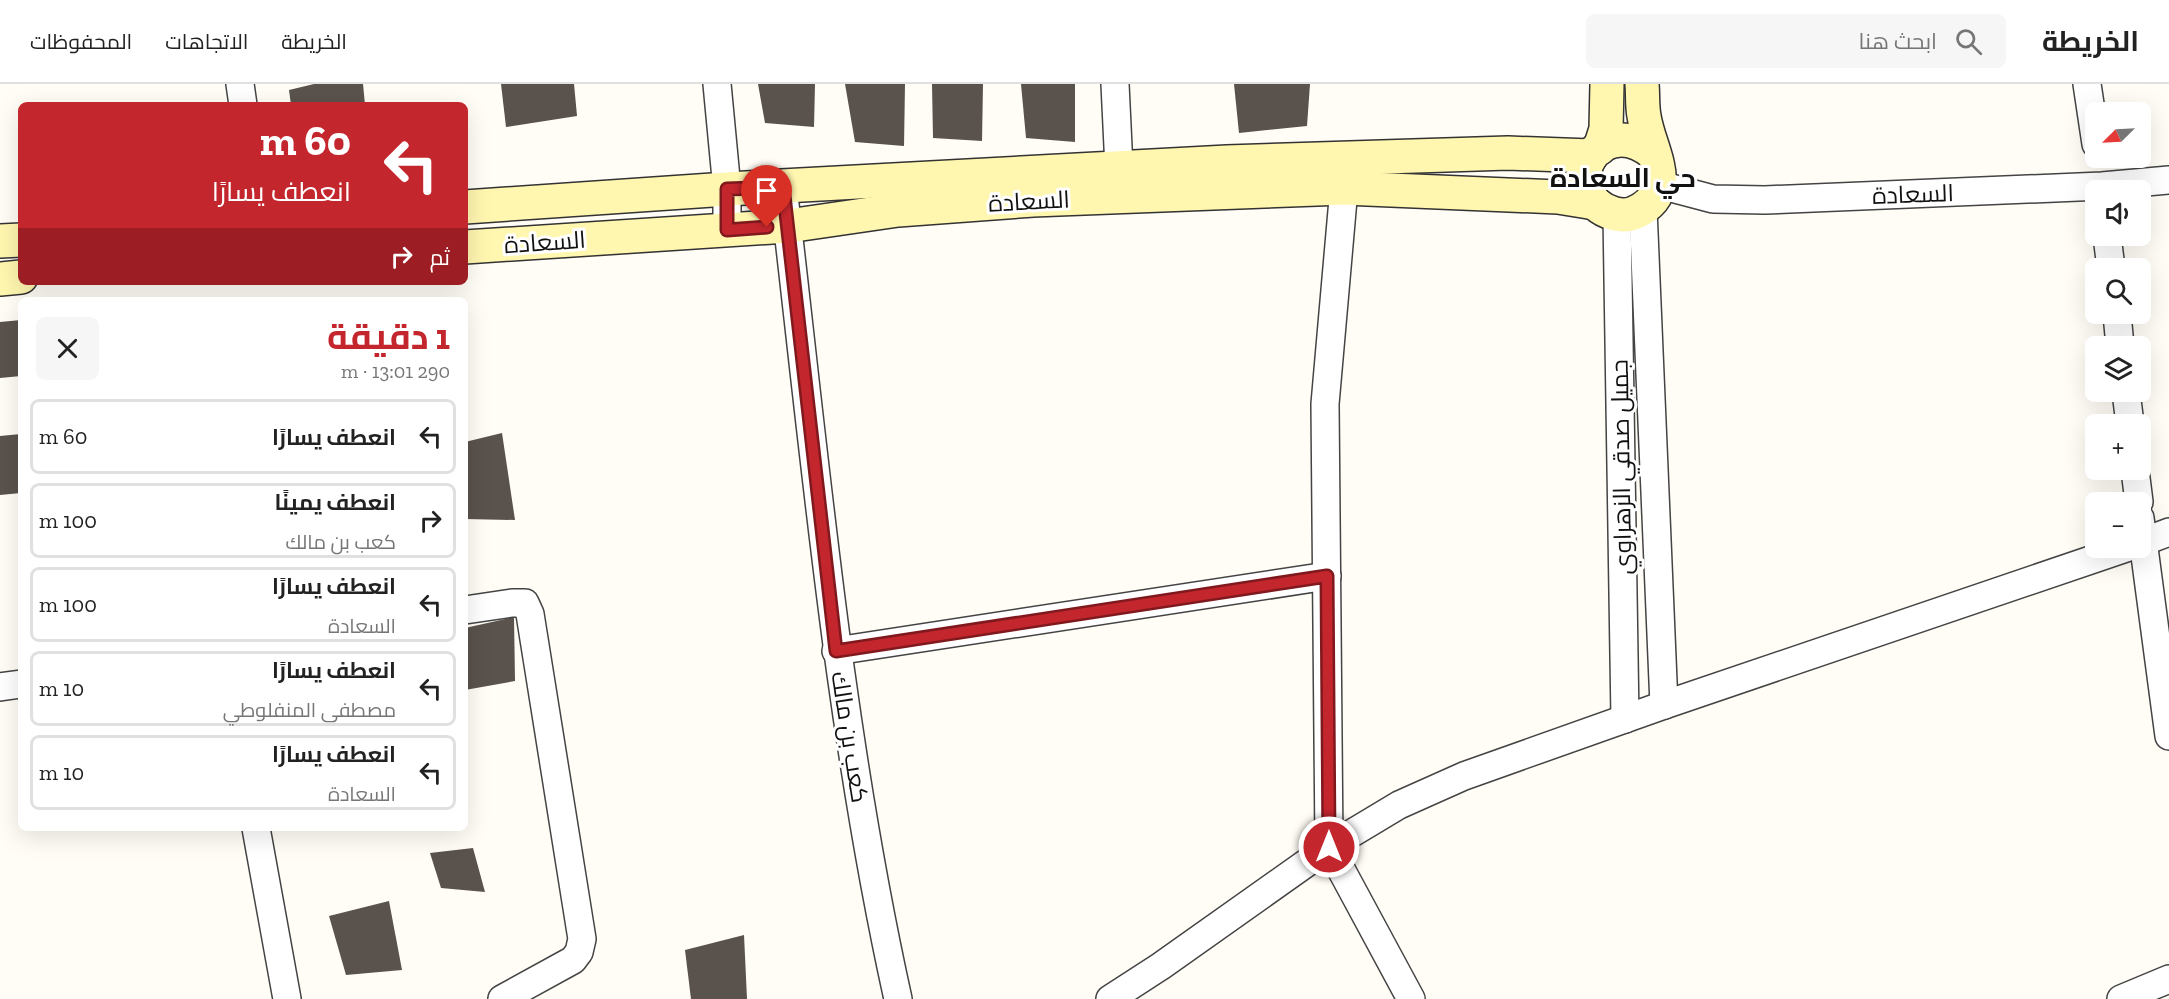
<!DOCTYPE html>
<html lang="ar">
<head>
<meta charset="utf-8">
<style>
  :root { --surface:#fff; --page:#f6f6f6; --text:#222; --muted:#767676; --line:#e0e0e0; --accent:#c4262e }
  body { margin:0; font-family:"Zilla Slab",Cairo,serif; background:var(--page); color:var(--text); direction:rtl; height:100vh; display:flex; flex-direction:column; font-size:22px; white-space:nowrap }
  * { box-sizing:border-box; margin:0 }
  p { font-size:20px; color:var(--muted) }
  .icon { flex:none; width:33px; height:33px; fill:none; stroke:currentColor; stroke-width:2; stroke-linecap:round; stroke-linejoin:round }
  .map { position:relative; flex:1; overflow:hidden; direction:ltr }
  .sheet { position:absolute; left:18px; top:213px; width:450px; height:534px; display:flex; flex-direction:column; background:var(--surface); border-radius:9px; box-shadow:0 6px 24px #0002; direction:rtl }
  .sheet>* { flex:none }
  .banner { position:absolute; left:18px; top:18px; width:450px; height:183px; border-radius:9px; box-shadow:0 6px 24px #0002; direction:rtl; background:#c4262e; color:#fff; overflow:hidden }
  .needle { width:39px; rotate:246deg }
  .buttons { position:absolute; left:2085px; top:18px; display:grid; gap:12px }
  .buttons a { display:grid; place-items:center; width:66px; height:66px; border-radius:9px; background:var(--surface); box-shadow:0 6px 24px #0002; font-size:30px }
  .pin { position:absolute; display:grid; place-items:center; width:51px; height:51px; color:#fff; margin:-62px -26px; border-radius:50% 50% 50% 0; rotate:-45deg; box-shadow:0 0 6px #0007 }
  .pin .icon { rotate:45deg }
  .me { position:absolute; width:66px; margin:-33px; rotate:0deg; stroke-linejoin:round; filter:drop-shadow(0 0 4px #0008) }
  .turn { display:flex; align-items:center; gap:21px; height:126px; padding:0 18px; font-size:27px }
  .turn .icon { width:78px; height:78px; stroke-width:2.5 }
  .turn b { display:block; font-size:42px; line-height:51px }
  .then { display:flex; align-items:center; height:57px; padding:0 18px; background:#0003; gap:12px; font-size:22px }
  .round { display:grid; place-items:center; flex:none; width:63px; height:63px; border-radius:9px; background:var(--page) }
  .overview { display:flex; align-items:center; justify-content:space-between; height:102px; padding:0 18px }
  h1 { font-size:36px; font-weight:700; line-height:45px; color:var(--accent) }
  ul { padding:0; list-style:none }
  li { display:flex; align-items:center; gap:18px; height:75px; margin:0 12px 9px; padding:0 6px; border:3px solid var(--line); border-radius:9px }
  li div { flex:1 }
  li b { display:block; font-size:22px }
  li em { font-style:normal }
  header { display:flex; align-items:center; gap:36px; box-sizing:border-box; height:84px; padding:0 30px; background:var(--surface); border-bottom:2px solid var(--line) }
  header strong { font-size:28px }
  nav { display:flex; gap:33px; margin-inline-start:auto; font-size:21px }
  .search { width:420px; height:54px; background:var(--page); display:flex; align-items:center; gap:15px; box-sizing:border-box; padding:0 21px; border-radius:9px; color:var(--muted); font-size:22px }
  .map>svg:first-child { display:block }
  .building { fill:#5a524d }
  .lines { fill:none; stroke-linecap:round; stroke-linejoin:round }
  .street-casing { stroke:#444; stroke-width:30 }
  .secondary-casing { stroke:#333; stroke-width:36 }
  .street { stroke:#fff; stroke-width:27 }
  .secondary { stroke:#fff6b0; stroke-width:33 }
  .route-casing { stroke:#7f191e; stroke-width:15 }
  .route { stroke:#c4262e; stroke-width:10 }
  .labels { text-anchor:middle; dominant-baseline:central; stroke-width:6; stroke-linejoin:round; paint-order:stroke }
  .street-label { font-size:24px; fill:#111; stroke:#fff }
  .quarter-label { font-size:27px; font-weight:bold; fill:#111; stroke:#fff }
</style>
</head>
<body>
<header>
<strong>الخريطة</strong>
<div class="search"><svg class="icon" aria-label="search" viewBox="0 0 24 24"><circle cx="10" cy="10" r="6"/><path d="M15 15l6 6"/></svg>ابحث هنا</div>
<nav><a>الخريطة</a><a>الاتجاهات</a><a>المحفوظات</a></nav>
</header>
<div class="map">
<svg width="2169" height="915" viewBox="0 0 2169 915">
  <rect width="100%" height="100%" fill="#fffdf5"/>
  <g class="building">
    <path d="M314,0H363L365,21H291L289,6Z"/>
    <path d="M501,0H574L577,32L506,43Z"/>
    <path d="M758,0H815L814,43L765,39Z"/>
    <path d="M845,0H905L904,62L855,58Z"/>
    <path d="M932,0H983L982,57L933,54Z"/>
    <path d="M1021,0H1075V58L1026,54Z"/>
    <path d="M1234,0H1310L1307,42L1239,49Z"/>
    <path d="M21,236V292L0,294V238Z"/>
    <path d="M502,349L515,436L465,435V358Z"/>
    <path d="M21,350V409L0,411V352Z"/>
    <path d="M514,533L515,597L465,606V544Z"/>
    <path d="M473,764L485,808L441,804L430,769Z"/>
    <path d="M389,817L402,886L346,891L329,832Z"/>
    <path d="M744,851L747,915H691L685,866Z"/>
  </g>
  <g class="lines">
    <g class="street-casing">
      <g id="street">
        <path d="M240,0L243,21"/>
        <path d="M717,0L727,105V146"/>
        <path d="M1115,0L1119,84"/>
        <path d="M2087,0L2096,60"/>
        <path d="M1660,101L1713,115L1765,116L2102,102L2169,96"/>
        <path d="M783,103C815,374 839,648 898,915"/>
        <path d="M1344,104L1325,320L1329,763L1411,915"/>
        <path d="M1643,125L1664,621"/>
        <path d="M1617,131L1625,635"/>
        <path d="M2107,152L2111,184"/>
        <path d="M2117,230L2120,262"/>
        <path d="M2126,308L2130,340"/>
        <path d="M2135,386L2139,418"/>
        <path d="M2140,434L2169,652"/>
        <path d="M2140,459L2169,448"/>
        <path d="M465,526L512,519H525L530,530L582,855L579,868L573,876L502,915"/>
        <path d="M836,567L1327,492"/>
        <path d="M0,603L21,600"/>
        <path d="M256,744L287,915"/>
        <path d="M1110,915L1161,882L1329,763L1399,721L1464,692L1664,621L2126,464"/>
        <path d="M2121,915L2169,895"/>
      </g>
    </g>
    <g class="secondary-casing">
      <g id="secondary">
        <path d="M1642,0C1643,11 1642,22 1644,32C1649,67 1681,108 1634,129C1622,134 1606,129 1596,120C1563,89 1605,30 1653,69"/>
        <path d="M1600,64L1606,45L1607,0"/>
        <path d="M465,123L727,105L1227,78L1508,69L1591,72"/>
        <path d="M0,157L21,156"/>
        <path d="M465,163L788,142L898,126L1033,116L1344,104L1558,113L1595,119"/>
        <path d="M0,195L21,193"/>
      </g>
    </g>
    <use href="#street" class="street"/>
    <use href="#secondary" class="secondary"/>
  </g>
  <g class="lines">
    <g class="route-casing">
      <path id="route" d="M767,143L727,146V105L783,103L836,567L1327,492L1329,763"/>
    </g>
    <use href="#route" class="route"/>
  </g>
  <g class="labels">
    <g class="street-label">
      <text transform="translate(1913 110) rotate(-2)">السعادة</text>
      <text transform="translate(1029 117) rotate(-3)">السعادة</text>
      <text transform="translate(545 158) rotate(-4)">السعادة</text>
      <text transform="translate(1621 383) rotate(-91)">جميل صدقي الزهراوي</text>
      <text transform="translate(850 653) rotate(81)">كعب بن مالك</text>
    </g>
    <g class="quarter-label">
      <text x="1623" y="94">حي السعادة</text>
    </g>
  </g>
</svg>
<div class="buttons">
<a><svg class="needle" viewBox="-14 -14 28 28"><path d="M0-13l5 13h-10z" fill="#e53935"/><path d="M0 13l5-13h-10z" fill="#767676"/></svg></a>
<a><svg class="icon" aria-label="sound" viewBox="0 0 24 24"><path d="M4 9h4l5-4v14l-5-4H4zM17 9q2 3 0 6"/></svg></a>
<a><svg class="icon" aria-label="search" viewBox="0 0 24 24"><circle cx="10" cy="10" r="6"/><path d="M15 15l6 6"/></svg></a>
<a><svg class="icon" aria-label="layers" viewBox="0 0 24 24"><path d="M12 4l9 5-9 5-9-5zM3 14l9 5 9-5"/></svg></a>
<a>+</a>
<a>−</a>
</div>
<div class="pin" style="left:767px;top:143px;background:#d93025"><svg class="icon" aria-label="arrive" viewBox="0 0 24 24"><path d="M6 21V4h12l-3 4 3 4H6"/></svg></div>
<svg class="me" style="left:1329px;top:763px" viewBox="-20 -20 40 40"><circle r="17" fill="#c4262e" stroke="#fff" stroke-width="3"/><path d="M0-11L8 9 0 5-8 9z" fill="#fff"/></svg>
<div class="banner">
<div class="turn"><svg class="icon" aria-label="left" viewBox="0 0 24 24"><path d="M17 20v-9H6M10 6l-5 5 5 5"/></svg><div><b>60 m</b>انعطف يسارًا</div></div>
<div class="then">ثم<svg class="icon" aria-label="right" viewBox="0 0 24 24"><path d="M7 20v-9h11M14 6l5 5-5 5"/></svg></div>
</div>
<section class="sheet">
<div class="overview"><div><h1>1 دقيقة</h1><p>290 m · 13:01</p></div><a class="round"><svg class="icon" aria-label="close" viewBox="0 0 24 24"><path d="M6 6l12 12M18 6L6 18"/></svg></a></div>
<ul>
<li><svg class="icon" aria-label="left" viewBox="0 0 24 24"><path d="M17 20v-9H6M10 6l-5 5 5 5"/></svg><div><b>انعطف يسارًا</b></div><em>60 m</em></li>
<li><svg class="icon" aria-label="right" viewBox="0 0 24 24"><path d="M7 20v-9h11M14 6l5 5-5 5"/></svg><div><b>انعطف يمينًا</b><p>كعب بن مالك</p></div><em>100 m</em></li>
<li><svg class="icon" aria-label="left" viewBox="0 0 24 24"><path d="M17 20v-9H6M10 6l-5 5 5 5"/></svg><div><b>انعطف يسارًا</b><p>السعادة</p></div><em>100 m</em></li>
<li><svg class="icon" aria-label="left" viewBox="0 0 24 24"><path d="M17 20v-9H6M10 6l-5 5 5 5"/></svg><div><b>انعطف يسارًا</b><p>مصطفى المنفلوطي</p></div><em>10 m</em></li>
<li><svg class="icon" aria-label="left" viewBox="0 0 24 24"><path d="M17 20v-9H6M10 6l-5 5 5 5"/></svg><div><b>انعطف يسارًا</b><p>السعادة</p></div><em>10 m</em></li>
</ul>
</section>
</div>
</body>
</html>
